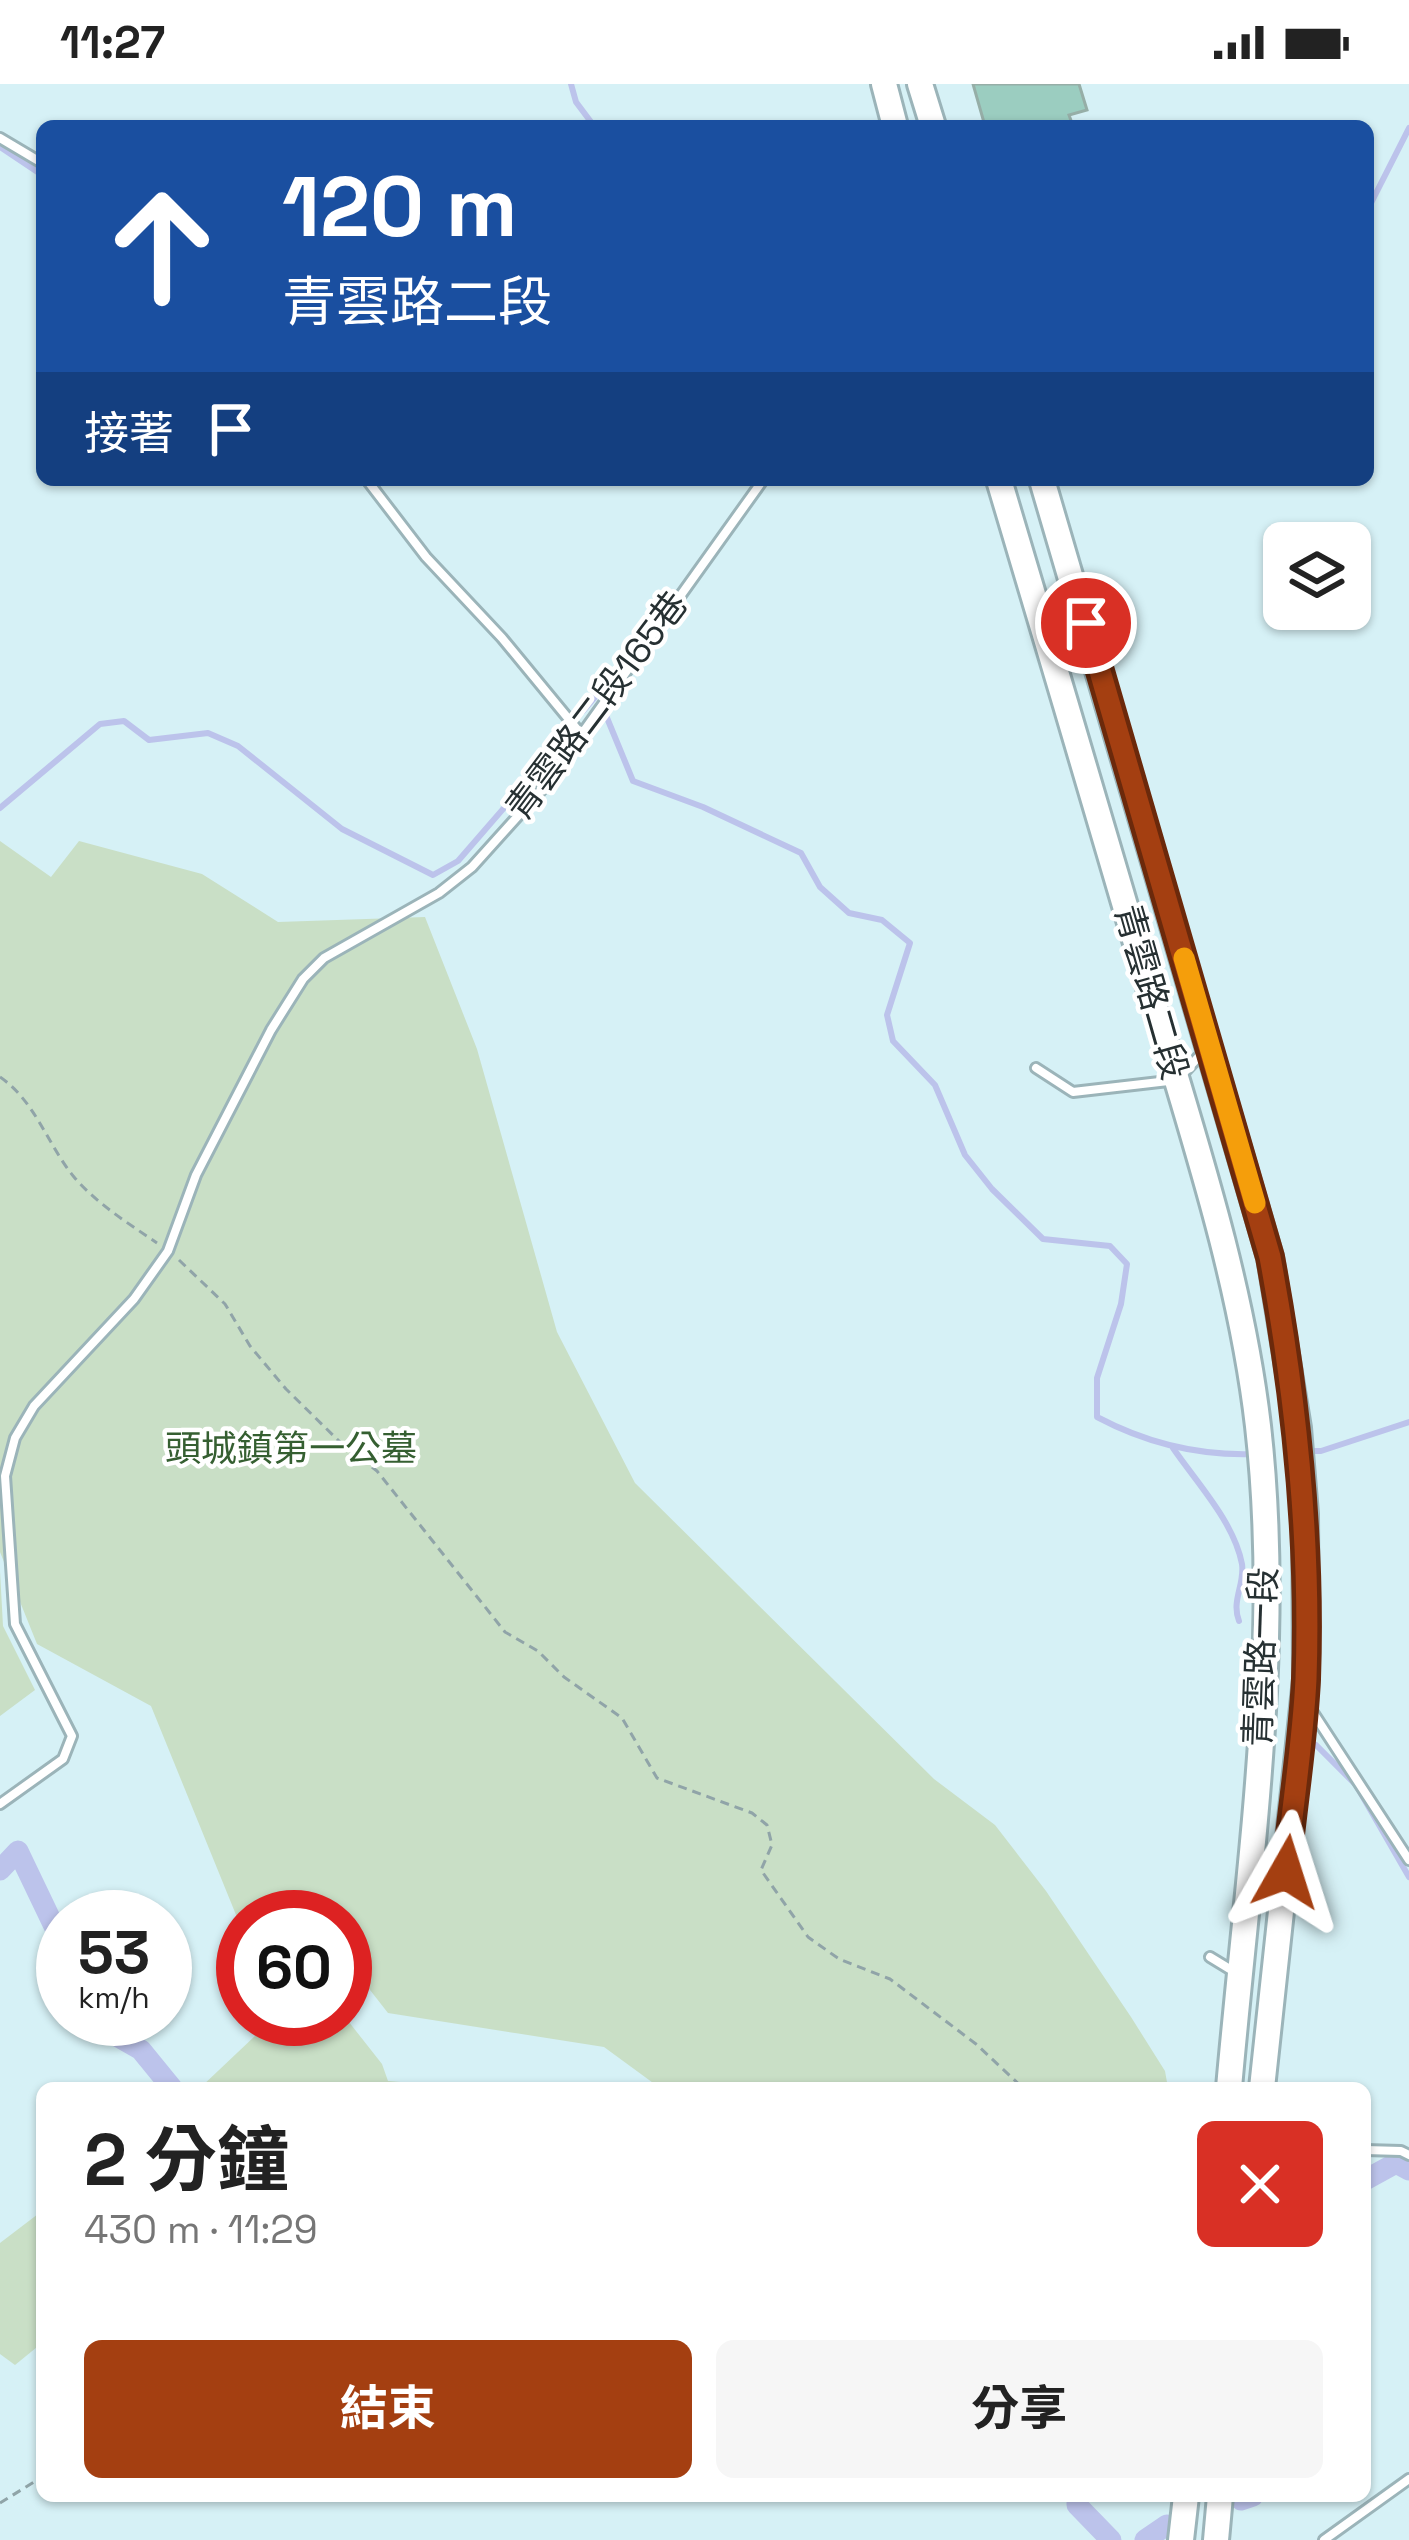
<!DOCTYPE html>
<html lang="zh-TW">
<head>
<meta charset="utf-8">
<style>
  :root { --surface:#fff; --page:#f6f6f6; --text:#222; --muted:#767676; --accent:#a43f11 }
  body { margin:0; font-family:"Space Grotesk","Noto Sans TC",sans-serif; background:var(--page); color:var(--text); height:100vh; display:flex; flex-direction:column; font-size:45px; white-space:nowrap }
  * { box-sizing:border-box; margin:0 }
  p { font-size:39px; color:var(--muted) }
  .icon { flex:none; width:66px; height:66px; fill:none; stroke:currentColor; stroke-width:2; stroke-linecap:round; stroke-linejoin:round }
  .map { position:relative; flex:1; overflow:hidden }
  .sheet { position:absolute; left:36px; top:1998px; width:1335px; height:420px; display:flex; flex-direction:column; background:var(--surface); border-radius:18px; box-shadow:0 3px 9px #0004 }
  .sheet>* { flex:none }
  .hud { position:absolute; left:36px; top:36px; width:1338px; height:366px; border-radius:18px; box-shadow:0 3px 9px #0004; background:#1a4fa0; color:#fff; overflow:hidden }
  .controls { position:absolute; left:1263px; top:438px; display:grid; gap:24px }
  .controls a { display:grid; place-items:center; width:108px; height:108px; border-radius:18px; background:var(--surface); box-shadow:0 3px 9px #0004; font-size:60px }
  .speed { position:absolute; left:36px; top:1806px; display:flex; gap:24px; font-size:60px; font-weight:700; text-align:center }
  .speed>* { display:grid; place-content:center; width:156px; height:156px; border-radius:50%; background:var(--surface); box-shadow:0 3px 9px #0004; line-height:1 }
  .speed small { font-size:30px; font-weight:400 }
  .speed .limit { border:18px solid #d22; background:#fff; color:#111 }
  .pin { position:absolute; display:grid; place-items:center; width:102px; height:102px; color:#fff; margin:-51px; border:6px solid #fff; border-radius:50%; box-shadow:0 3px 12px #0007 }
  .me { position:absolute; width:132px; margin:-66px; rotate:6deg; stroke-linejoin:round; filter:drop-shadow(0 0 9px #0008) }
  .turn { display:flex; align-items:center; gap:42px; height:252px; padding:0 48px; font-size:54px }
  .turn .icon { width:156px; height:156px; stroke-width:2.5 }
  .turn b { display:block; font-size:84px; line-height:102px }
  .then { display:flex; align-items:center; height:114px; padding:0 48px; background:#0003; gap:24px; font-size:45px }
  .round { display:grid; place-items:center; flex:none; width:126px; height:126px; border-radius:18px; background:var(--page) }
  .summary { display:flex; align-items:center; justify-content:space-between; height:204px; padding:0 48px }
  h1 { font-size:72px; font-weight:700; line-height:90px }
  .cta { display:flex; gap:24px; margin-top:auto; padding:24px 48px }
  .cta a { flex:1; height:138px; border-radius:18px; background:var(--accent); color:#fff; font-size:48px; font-weight:700; line-height:138px; text-align:center }
  .cta a+a { background:var(--page); color:var(--text) }
  .status { display:flex; justify-content:space-between; align-items:center; height:84px; padding:0 60px; background:var(--surface); direction:ltr }
  .status svg { height:33px; fill:currentColor }
  .map>svg:first-child { display:block }
  .green { fill:#c9dfc6 }
  .lines { fill:none; stroke-linecap:round; stroke-linejoin:round }
  .stream { stroke:#bcc3eb; stroke-width:6 }
  .canal { stroke:#bcc3eb; stroke-width:21 }
  .building { fill:#9bcdc0; stroke:#96aea7; stroke-width:3 }
  .lane-casing { stroke:#9bb4b9; stroke-width:14 }
  .primary-casing { stroke:#9bb4b9; stroke-width:30 }
  .path { stroke:#90a4a8; stroke-width:3; stroke-dasharray:9 6; stroke-linecap:butt }
  .lane { stroke:#fff; stroke-width:8 }
  .primary { stroke:#fff; stroke-width:24 }
  .route-casing { stroke:#6b290b; stroke-width:30 }
  .route { stroke:#a43f11; stroke-width:21 }
  .slow { stroke:#f59e0b; stroke-width:21 }
  .labels { text-anchor:middle; dominant-baseline:central; stroke-width:9; stroke-linejoin:round; paint-order:stroke }
  .street-label { font-size:36px; fill:#263032; stroke:#fff }
  .park-label { font-size:36px; fill:#355f31; stroke:#fff }
</style>
</head>
<body>
<div class="status"><b>11:27</b><svg viewBox="0 0 49 12"><path d="M0 12V9h3v3zM5 12V6h3v6zM10 12V3h3v9zM15 12V0h3v12zM26 1h20v11H26zM47 4h2v5h-2z"/></svg></div>
<div class="map">
<svg width="1409" height="2456" viewBox="0 0 1409 2456">
  <rect width="100%" height="100%" fill="#d6f1f6"/>
  <g class="green">
    <path d="M0,757L51,793L79,757L202,790L278,838L425,833L477,965L557,1248L635,1399L934,1695L995,1741L1046,1807L1131,1933L1165,1987L1168,2004H660L604,1963L388,1929L345,1874V1833H243V1848L151,1622L37,1560L0,1468Z"/>
    <path d="M0,1487L3,1542L35,1606L0,1632Z"/>
    <path d="M345,1933L382,1980L388,1997L477,2004H200L273,1935Z"/>
    <path d="M42,2127V2259L15,2281L0,2270V2159Z"/>
  </g>
  <g class="lines">
    <g class="stream">
      <path d="M571,0L576,18L594,42"/>
      <path d="M0,63L42,91"/>
      <path d="M1368,125L1409,44"/>
      <path d="M583,627L596,612"/>
      <path d="M605,629L633,697L703,723L801,769L820,803L849,829L882,836L910,859L887,931L893,957L935,1001L965,1071L992,1105L1043,1155L1110,1162L1127,1180L1121,1220L1097,1294V1333C1146,1359 1198,1372 1255,1370"/>
      <path d="M0,724L100,640L124,637L149,656L208,649L238,662L342,745L433,791L458,777L568,650"/>
      <path d="M1173,1364C1197,1399 1234,1438 1242,1480C1245,1500 1231,1517 1239,1537"/>
      <path d="M1304,1367H1321L1409,1338"/>
      <path d="M1316,1661L1356,1701L1409,1793"/>
    </g>
    <g class="canal">
      <path d="M0,1786L18,1767L63,1861"/>
      <path d="M96,1935L99,1942L141,1966L172,2004"/>
      <path d="M1365,2096L1396,2079L1409,2086"/>
      <path d="M1077,2412V2421L1111,2456"/>
      <path d="M1241,2416L1253,2412"/>
      <path d="M1145,2456L1167,2441"/>
    </g>
  </g>
  <path class="building" d="M973,0H1079L1087,26L1069,31L1073,42H985Z"/>
  <g class="lines">
    <g class="lane-casing">
      <g id="lane">
        <path d="M0,54L42,79"/>
        <path d="M367,396L426,473L502,554L581,650"/>
        <path d="M1036,984L1073,1008L1177,996L1204,967"/>
        <path d="M1312,1627L1409,1776"/>
        <path d="M0,1720L63,1675L72,1652L15,1540L5,1392L15,1354L34,1322L134,1215L168,1167L196,1091L271,946L303,895L324,874L439,809L472,783L544,703L763,396"/>
        <path d="M1210,1873L1233,1887"/>
        <path d="M1365,2066L1401,2067L1409,2071"/>
        <path d="M1324,2456L1409,2395"/>
      </g>
    </g>
    <g class="primary-casing">
      <g id="primary">
        <path d="M884,0L895,42"/>
        <path d="M920,0L933,42"/>
        <path d="M999,396C1050,567 1101,739 1151,910C1193,1052 1241,1195 1258,1342C1283,1561 1248,1786 1229,2004"/>
        <path d="M1042,396L1270,1173L1298,1344L1305,1430L1306,1595L1262,2004"/>
        <path d="M1181,2456L1186,2412"/>
        <path d="M1216,2456L1220,2412"/>
      </g>
    </g>
    <g class="path">
      <path d="M0,993C36,1018 47,1060 74,1093C97,1120 128,1139 157,1159"/>
      <path d="M179,1176L225,1220L250,1262L286,1305L344,1362L377,1387L505,1548L538,1567L564,1593L622,1634L657,1694L752,1729L767,1741L772,1761L761,1786L808,1853L839,1875L890,1895L976,1960L1023,2004"/>
      <path d="M0,2419L42,2393"/>
    </g>
    <use href="#lane" class="lane"/>
    <use href="#primary" class="primary"/>
  </g>
  <g class="lines">
    <g class="route-casing">
      <path id="route" d="M1086,539L1270,1173C1296,1313 1311,1452 1306,1595C1303,1659 1292,1724 1286,1788"/>
    </g>
    <use href="#route" class="route"/>
    <path class="slow" d="M1184,874L1255,1119"/>
  </g>
  <g class="labels">
    <g class="street-label">
      <text transform="translate(597 622) rotate(-53)">青雲路二段165巷</text>
      <text transform="translate(1151 908) rotate(74)">青雲路二段</text>
      <text transform="translate(1261 1573) rotate(-88)">青雲路一段</text>
    </g>
    <g class="park-label">
      <text x="291" y="1365">頭城鎮第一公墓</text>
    </g>
  </g>
</svg>
<div class="controls">
<a><svg class="icon" aria-label="layers" viewBox="0 0 24 24"><path d="M12 4l9 5-9 5-9-5zM3 14l9 5 9-5"/></svg></a>
</div>
<div class="speed"><div>53<small>km/h</small></div><div class="limit">60</div></div>
<div class="pin" style="left:1086px;top:539px;background:#d93025"><svg class="icon" aria-label="arrive" viewBox="0 0 24 24"><path d="M6 21V4h12l-3 4 3 4H6"/></svg></div>
<svg class="me" style="left:1286px;top:1788px" viewBox="-20 -20 40 40"><path d="M0-17L14 15 0 8-14 15z" fill="#a43f11" stroke="#fff" stroke-width="4"/></svg>
<div class="hud">
<div class="turn"><svg class="icon" aria-label="ahead" viewBox="0 0 24 24"><path d="M12 20V5M6 11l6-6 6 6"/></svg><div><b>120 m</b>青雲路二段</div></div>
<div class="then">接著<svg class="icon" aria-label="arrive" viewBox="0 0 24 24"><path d="M6 21V4h12l-3 4 3 4H6"/></svg></div>
</div>
<section class="sheet">
<div class="summary"><div><h1>2 分鐘</h1><p>430 m · 11:29</p></div><a class="round" style="background:#d93025;color:#fff"><svg class="icon" aria-label="close" viewBox="0 0 24 24"><path d="M6 6l12 12M18 6L6 18"/></svg></a></div>
<div class="cta"><a>結束</a><a>分享</a></div>
</section>
</div>
</body>
</html>
